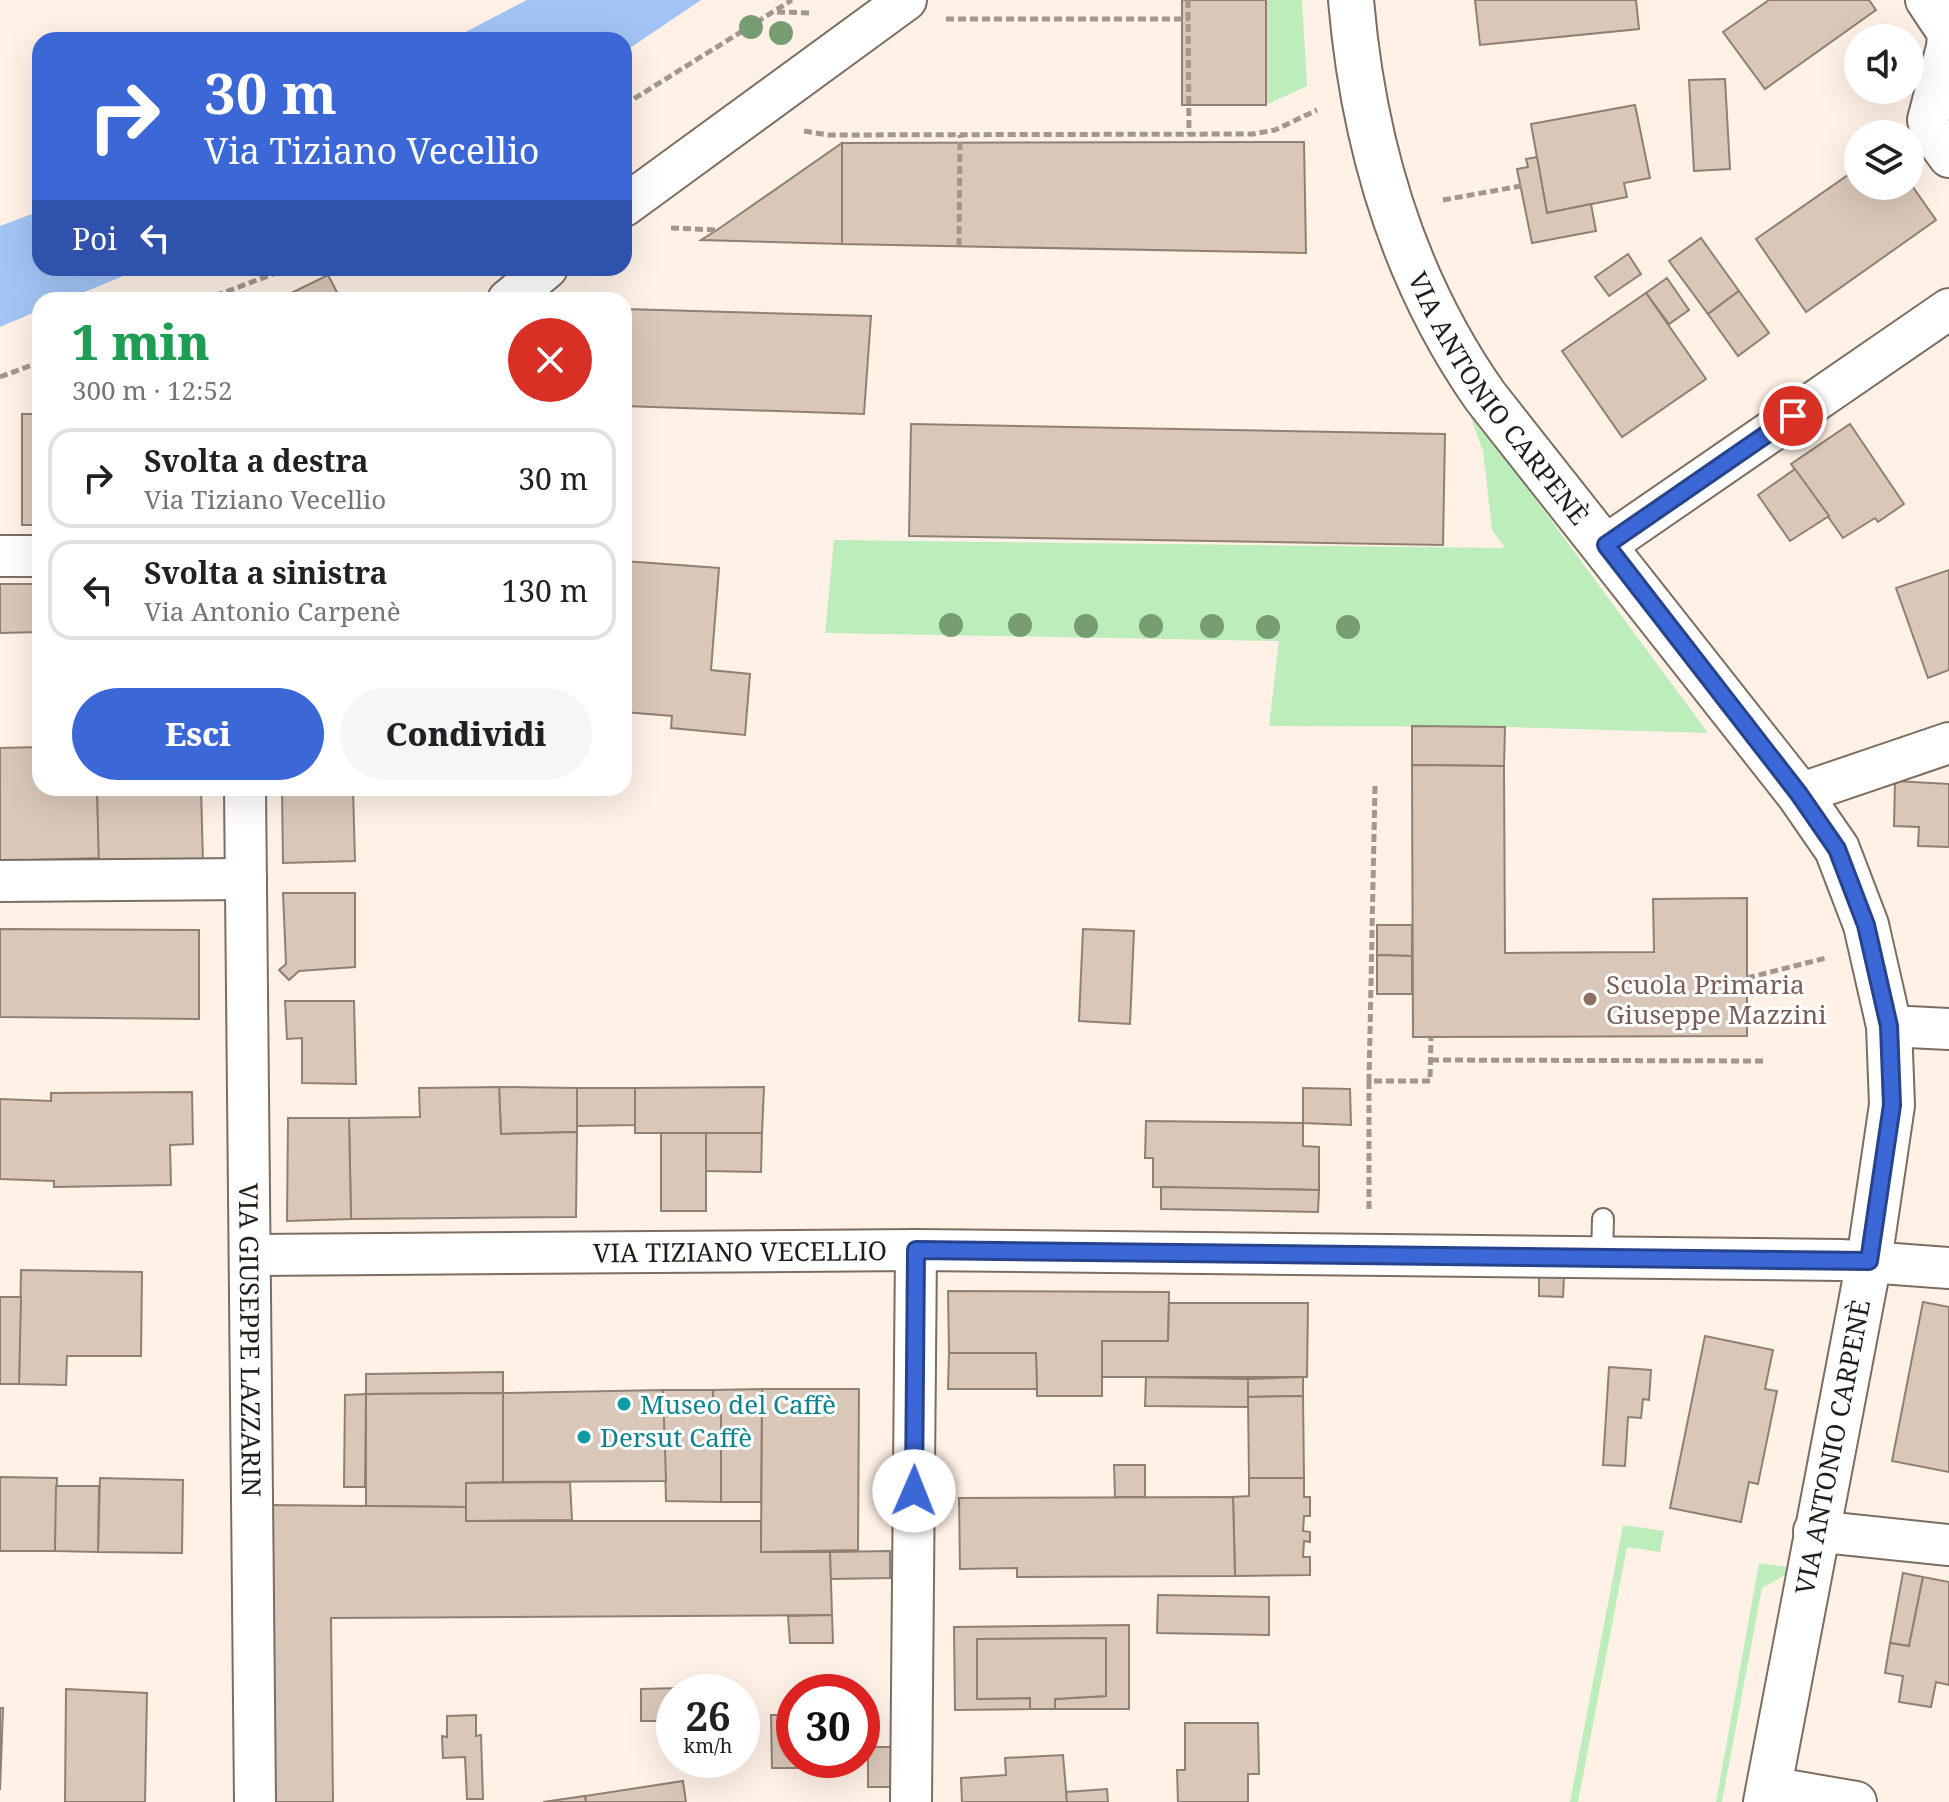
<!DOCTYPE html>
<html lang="it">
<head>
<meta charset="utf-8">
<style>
  :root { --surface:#fff; --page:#f6f6f6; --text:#202124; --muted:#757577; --line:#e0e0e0; --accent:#3b67d7 }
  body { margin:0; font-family:"Noto Serif",serif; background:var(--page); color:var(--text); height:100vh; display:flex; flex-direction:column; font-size:30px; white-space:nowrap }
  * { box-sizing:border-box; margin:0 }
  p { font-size:26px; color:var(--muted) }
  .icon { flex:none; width:44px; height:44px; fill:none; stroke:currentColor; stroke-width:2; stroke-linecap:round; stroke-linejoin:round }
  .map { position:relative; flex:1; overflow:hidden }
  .side { position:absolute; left:32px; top:292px; width:600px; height:504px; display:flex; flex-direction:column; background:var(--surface); border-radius:24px; box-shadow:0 8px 32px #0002 }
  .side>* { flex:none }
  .guide { position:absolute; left:32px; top:32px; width:600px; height:244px; border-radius:24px; box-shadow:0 8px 32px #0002; background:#3b67d7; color:#fff; overflow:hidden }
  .tools { position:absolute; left:1844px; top:24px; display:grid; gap:16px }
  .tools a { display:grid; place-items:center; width:80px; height:80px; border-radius:50%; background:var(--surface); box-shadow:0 8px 32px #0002; font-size:40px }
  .speed { position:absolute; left:656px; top:1674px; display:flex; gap:16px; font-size:40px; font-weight:700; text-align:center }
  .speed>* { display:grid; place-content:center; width:104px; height:104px; border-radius:50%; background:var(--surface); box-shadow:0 8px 32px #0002; line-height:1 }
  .speed small { font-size:20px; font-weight:400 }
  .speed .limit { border:12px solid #d22; background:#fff; color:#111 }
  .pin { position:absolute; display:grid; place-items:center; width:68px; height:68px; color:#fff; margin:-34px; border:4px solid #fff; border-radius:50%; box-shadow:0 2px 8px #0007 }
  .me { position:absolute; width:88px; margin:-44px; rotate:1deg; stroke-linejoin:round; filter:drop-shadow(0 0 6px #0008) }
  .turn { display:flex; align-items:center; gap:28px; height:168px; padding:0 40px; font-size:36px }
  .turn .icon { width:104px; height:104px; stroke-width:2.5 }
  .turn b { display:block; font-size:56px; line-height:68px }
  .then { display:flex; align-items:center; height:76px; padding:0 40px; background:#0003; gap:16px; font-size:30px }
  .round { display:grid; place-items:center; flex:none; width:84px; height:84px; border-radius:42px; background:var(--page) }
  .head { display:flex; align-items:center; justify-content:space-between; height:136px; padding:0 40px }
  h1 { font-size:48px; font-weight:800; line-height:60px; color:#1e9e55 }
  .action { display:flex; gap:16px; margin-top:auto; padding:16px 40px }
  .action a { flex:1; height:92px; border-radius:48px; background:var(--accent); color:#fff; font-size:32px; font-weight:800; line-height:92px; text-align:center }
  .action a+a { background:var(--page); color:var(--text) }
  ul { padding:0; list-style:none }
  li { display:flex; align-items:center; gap:24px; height:100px; margin:0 16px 12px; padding:0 24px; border:4px solid var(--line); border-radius:24px }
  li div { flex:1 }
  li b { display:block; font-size:30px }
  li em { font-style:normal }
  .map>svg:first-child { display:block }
  .green { fill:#bdedbb }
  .water { fill:#a2c4f4 }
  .building { fill:#d9c8ba; stroke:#908074; stroke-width:2 }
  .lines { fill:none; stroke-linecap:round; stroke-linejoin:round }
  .lane-casing { stroke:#7c6d61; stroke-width:24 }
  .street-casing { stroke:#7c6d61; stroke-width:44 }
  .secondary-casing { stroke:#7c6d61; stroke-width:48 }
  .path { stroke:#a1978e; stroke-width:5; stroke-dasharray:8 4; stroke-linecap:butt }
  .lane { stroke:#fff; stroke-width:20 }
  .street { stroke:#fff; stroke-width:40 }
  .secondary { stroke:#fff; stroke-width:44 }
  .tree { fill:#779d70 }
  .route-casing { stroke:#26438c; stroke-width:20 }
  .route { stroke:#3b67d7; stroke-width:14 }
  .education-dot { fill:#8d6e63; stroke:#fff; stroke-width:3 }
  .culture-dot { fill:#0f9aa8; stroke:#fff; stroke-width:3 }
  .labels { text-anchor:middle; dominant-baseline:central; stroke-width:6; stroke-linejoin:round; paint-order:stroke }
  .street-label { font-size:26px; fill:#231d18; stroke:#fff }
  .education-label { font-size:26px; fill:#785e54; stroke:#fff; text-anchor:start }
  .culture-label { font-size:26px; fill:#0d838f; stroke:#fff; text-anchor:start }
</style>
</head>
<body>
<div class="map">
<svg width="1949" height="1802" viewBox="0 0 1949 1802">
  <rect width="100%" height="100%" fill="#fff1e6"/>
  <g class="green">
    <path d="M1266,0H1302L1307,86L1266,105Z"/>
    <path d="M1466,405L1708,733L1505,727L1269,726L1279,641L825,633L834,540L1505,548L1492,530L1483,451Z"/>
    <path d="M1623,1525L1664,1531L1660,1552L1627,1547L1578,1802H1570Z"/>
    <path d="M1759,1563L1787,1567L1789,1573L1762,1588L1722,1802H1716Z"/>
  </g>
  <g class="water">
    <path d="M527,0H701L624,52V40H450Z"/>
    <path d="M40,211V268H143L65,300H40V310L0,327V226Z"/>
  </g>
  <g class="building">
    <rect x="1182" y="0" width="84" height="105"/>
    <path d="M1475,0H1636L1639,29L1480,45Z"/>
    <path d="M1769,0H1869L1876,10L1765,89L1723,32Z"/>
    <path d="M1725,79L1730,169L1694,171L1689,80Z"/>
    <path d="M1635,105L1650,178L1624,183L1627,197L1547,213L1531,124Z"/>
    <path d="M1304,142L1306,253L842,244V143Z"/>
    <path d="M842,143V244L701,240L717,230Z"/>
    <path d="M1537,157L1547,213L1591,204L1596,231L1532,243L1517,169L1528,167L1526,159Z"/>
    <path d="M1858,168V186H1910V183L1936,220L1806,312L1756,239Z"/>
    <path d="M1701,238L1739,291L1708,314L1669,261Z"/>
    <path d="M1628,254L1641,274L1609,296L1595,277Z"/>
    <path d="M328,275L341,300H277Z"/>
    <path d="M1667,278L1689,310L1669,324L1646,293Z"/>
    <path d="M1739,291L1769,333L1738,356L1708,314Z"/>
    <path d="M1646,293L1706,379L1622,437L1562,351Z"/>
    <path d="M624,309L871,316L864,414L624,406Z"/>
    <rect x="22" y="414" width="18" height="111"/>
    <path d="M911,424L1445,434L1443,545L909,536Z"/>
    <path d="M1850,424L1904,504L1878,522L1875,518L1843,538L1791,464Z"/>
    <path d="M1795,469L1829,516L1790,541L1758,495Z"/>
    <path d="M624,561L719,568L711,670L750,674L745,735L671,728L672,716L624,712Z"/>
    <path d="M1949,570V670L1928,678L1896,588Z"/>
    <path d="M0,584H40V632L0,633Z"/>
    <path d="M1412,726L1505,727L1504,766L1412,765Z"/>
    <path d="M40,747V788H97L99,858L0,861V748Z"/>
    <path d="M1412,765L1504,766L1505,953L1654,952L1653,899L1747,898V1036L1413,1037Z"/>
    <path d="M1895,781L1949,784V847L1918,846L1919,827L1894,826Z"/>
    <path d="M97,788H201L203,862L99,865Z"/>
    <path d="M282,788H353L355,861L283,863Z"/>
    <path d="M283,893H355V967L299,971L289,980L279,970L286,964Z"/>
    <path d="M1377,925H1412V956L1377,955Z"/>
    <path d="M0,929L199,930V1019L0,1017Z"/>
    <path d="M1083,929L1134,931L1130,1024L1079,1021Z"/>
    <path d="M1377,955L1412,956V994H1377Z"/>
    <path d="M285,1001H354L356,1084L302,1083V1038L287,1039Z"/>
    <path d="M499,1087L577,1088V1132L501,1134Z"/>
    <path d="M499,1087L501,1134L577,1132L576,1217L351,1219L349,1118L420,1117L419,1088Z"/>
    <path d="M764,1087L762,1133H635V1088Z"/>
    <path d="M577,1088H635V1125L577,1126Z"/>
    <path d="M1303,1088L1350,1089L1351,1125L1303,1123Z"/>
    <path d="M192,1092L193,1144L170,1145L171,1185L54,1187V1181L0,1179V1099L51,1101V1093Z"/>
    <path d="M288,1118H349L351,1219L287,1221Z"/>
    <path d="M1146,1121L1303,1123V1146L1319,1147V1190L1153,1187V1158H1145Z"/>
    <rect x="661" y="1133" width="45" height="78"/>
    <path d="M706,1133H762L761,1172L706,1171Z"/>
    <path d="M1161,1187L1319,1190L1318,1212L1161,1209Z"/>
    <path d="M21,1270L142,1272L141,1356H67L66,1385L19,1384Z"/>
    <path d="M1539,1276H1564L1563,1297L1539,1296Z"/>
    <path d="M948,1291L1169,1292L1168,1341H1102V1396H1037L1036,1353H949Z"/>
    <path d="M0,1297H21L19,1384H0Z"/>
    <path d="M1923,1302L1949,1307V1472L1892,1461Z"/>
    <path d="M1169,1303H1308L1307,1377H1102V1341H1168Z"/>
    <path d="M1705,1336L1773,1350L1765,1389L1777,1391L1758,1484L1749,1482L1741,1522L1670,1508Z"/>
    <path d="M949,1353H1036L1037,1389H948Z"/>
    <path d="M1609,1367L1651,1370L1649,1400L1643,1399L1641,1418L1628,1417L1625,1466L1603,1465Z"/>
    <path d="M503,1372V1393L366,1394V1374Z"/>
    <path d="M1146,1377L1248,1379V1407L1145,1406Z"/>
    <path d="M1303,1377V1396L1248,1397V1379Z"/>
    <path d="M762,1389H859L858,1550L761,1552Z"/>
    <path d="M762,1389L761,1502H721V1404H713V1390Z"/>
    <path d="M663,1390H713V1404H721V1502L666,1501Z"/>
    <path d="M663,1390L666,1481L503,1482V1393Z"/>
    <path d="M503,1393V1482L466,1483V1507L366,1506V1394Z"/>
    <path d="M366,1394L365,1487H344L345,1395Z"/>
    <path d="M1303,1396L1304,1478H1249L1248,1397Z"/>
    <path d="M1114,1465H1145V1497H1115Z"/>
    <path d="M0,1477L57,1478L55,1551H0Z"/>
    <path d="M100,1478L183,1480L182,1553L98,1552Z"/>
    <path d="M1249,1478H1304V1497H1310V1516H1304L1303,1531L1310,1532V1542L1304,1541L1303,1557H1310V1575L1235,1576L1233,1497L1249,1496Z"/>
    <path d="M570,1482L572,1520L466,1521V1483Z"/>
    <path d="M56,1486H99L98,1552L55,1551Z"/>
    <path d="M1233,1497L1235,1576L1017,1577V1568L960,1569L959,1498Z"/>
    <path d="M271,1505L466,1507V1521H761V1552H830L832,1615L331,1618L333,1802H275Z"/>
    <path d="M890,1551V1578L831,1579L830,1552Z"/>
    <path d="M1903,1573L1923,1577L1909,1646L1890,1643Z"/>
    <path d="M1923,1577L1949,1582V1685L1936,1682L1931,1707L1899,1702L1903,1676L1885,1673L1890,1643L1909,1646Z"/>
    <path d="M1158,1595L1269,1597V1635L1157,1633Z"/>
    <path d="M832,1615L833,1643H790L788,1616Z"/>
    <path d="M1129,1625V1709H1055V1699L1106,1696V1638L977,1639V1699L1030,1698V1709L955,1710L954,1627Z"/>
    <path d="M1106,1638V1696L1055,1699V1709H1030V1698L977,1699V1639Z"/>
    <path d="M719,1687V1692H674V1721H641V1689Z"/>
    <path d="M66,1689L147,1693L145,1802H65Z"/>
    <path d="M0,1708H3L0,1790Z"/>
    <path d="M476,1715V1736L481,1735L483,1799H467L465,1757L443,1758L442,1736L447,1737V1716Z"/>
    <path d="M771,1715H794V1760H798V1768H772Z"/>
    <path d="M1185,1723H1258L1259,1774H1248V1802H1178L1177,1770H1185Z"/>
    <rect x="868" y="1747" width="25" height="40"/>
    <path d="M1063,1755L1067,1802H962L961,1778L1006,1775L1005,1758Z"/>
    <path d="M683,1781L686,1802H586L585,1796Z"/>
    <path d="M1107,1789L1108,1802H1067L1066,1792Z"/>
    <path d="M585,1796L586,1802H543Z"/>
  </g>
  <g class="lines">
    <g class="lane-casing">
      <path id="lane" d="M1602,1257L1603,1219"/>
    </g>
    <g class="street-casing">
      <g id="street">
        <path d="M1926,0L1948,33L1947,47L1928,120L1931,132L1949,157"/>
        <path d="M624,206L906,0"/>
        <path d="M508,300L547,268"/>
        <path d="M1606,545L1949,309"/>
        <path d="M0,556H40"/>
        <path id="s1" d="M245,788L255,1802"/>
        <path d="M1799,794L1949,743"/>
        <path d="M0,881L246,879"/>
        <path d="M1889,1026L1949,1029"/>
        <path id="s2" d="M252,1255L916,1250L1841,1260L1949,1268"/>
        <path d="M1814,1531L1949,1545"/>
        <path d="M1769,1787L1856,1802"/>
        <path d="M911,1802L916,1250"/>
      </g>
    </g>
    <g class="secondary-casing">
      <g id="secondary">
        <path id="s3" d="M1351,0C1363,142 1403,279 1485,396L1799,794L1837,849L1866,925L1889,1026L1892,1105L1869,1261L1766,1802"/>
      </g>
    </g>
    <g class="path">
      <path d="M1188,0L1189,134"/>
      <path d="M777,12L811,13"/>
      <path d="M946,19H1189"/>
      <path d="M624,105L792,0"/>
      <path d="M804,131L828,135L1253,134L1275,130L1317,110"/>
      <path d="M1443,200L1521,186"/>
      <path d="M671,228L717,230"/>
      <path d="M959,246L960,135"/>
      <path d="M204,300L289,268"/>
      <path d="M0,377L40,362"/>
      <path d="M1375,786L1369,1081H1430L1431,1037"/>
      <path d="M1747,978L1826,958"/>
      <path d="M1431,1060L1766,1061"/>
      <path d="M1369,1081V1212"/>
    </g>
    <use href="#lane" class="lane"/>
    <use href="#street" class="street"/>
    <use href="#secondary" class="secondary"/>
  </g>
  <g class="tree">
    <circle cx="751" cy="27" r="12"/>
    <circle cx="781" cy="33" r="12"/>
    <circle cx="951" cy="625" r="12"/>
    <circle cx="1020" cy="625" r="12"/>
    <circle cx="1086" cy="626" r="12"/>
    <circle cx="1151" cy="626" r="12"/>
    <circle cx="1212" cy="626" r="12"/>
    <circle cx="1268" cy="627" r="12"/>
    <circle cx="1348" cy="627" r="12"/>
  </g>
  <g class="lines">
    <g class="route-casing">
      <path id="route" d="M914,1491L916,1250L1869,1261L1892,1105L1889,1026L1866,925L1837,849L1799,794L1606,545L1793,416"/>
    </g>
    <use href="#route" class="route"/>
  </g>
  <circle class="education-dot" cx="1590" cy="999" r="8"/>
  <g class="culture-dot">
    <circle cx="624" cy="1404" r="8"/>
    <circle cx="584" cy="1437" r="8"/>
  </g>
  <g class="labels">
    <g class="street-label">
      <text stroke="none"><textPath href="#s3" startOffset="432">VIA ANTONIO CARPENÈ</textPath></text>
      <text stroke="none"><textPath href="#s2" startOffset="488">VIA TIZIANO VECELLIO</textPath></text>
      <text stroke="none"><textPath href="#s1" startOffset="552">VIA GIUSEPPE LAZZARIN</textPath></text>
      <text transform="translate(1832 1447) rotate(-79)">VIA ANTONIO CARPENÈ</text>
    </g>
    <g class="education-label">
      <text x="1606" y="984">Scuola Primaria<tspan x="1606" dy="30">Giuseppe Mazzini</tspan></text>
    </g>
    <g class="culture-label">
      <text x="640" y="1404">Museo del Caffè</text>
      <text x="600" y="1437">Dersut Caffè</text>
    </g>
  </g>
</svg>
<div class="tools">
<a><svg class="icon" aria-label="sound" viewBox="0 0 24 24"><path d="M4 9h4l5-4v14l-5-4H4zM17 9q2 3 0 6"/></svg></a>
<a><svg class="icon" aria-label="layers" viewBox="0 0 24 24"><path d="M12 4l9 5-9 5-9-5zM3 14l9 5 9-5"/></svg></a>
</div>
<div class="speed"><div>26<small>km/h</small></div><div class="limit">30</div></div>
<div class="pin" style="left:1793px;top:416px;background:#d93025"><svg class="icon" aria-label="arrive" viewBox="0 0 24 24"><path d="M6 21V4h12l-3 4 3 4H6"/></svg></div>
<svg class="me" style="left:914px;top:1491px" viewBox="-20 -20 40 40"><circle r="19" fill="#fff"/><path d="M0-13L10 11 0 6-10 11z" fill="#3b67d7"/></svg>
<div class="guide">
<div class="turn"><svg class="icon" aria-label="right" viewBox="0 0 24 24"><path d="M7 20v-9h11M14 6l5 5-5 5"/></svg><div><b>30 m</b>Via Tiziano Vecellio</div></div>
<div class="then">Poi<svg class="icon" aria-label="left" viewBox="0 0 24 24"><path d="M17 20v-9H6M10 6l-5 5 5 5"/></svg></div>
</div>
<section class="side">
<div class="head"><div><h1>1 min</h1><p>300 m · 12:52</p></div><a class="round" style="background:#d93025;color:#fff"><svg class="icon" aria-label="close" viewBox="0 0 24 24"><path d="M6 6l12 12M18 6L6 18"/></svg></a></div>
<ul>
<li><svg class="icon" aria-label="right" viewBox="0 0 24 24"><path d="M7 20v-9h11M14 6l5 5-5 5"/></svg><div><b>Svolta a destra</b><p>Via Tiziano Vecellio</p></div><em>30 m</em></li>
<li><svg class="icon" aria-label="left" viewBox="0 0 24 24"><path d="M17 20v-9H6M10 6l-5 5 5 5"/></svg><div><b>Svolta a sinistra</b><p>Via Antonio Carpenè</p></div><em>130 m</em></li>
</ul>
<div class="action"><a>Esci</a><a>Condividi</a></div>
</section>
</div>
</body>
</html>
